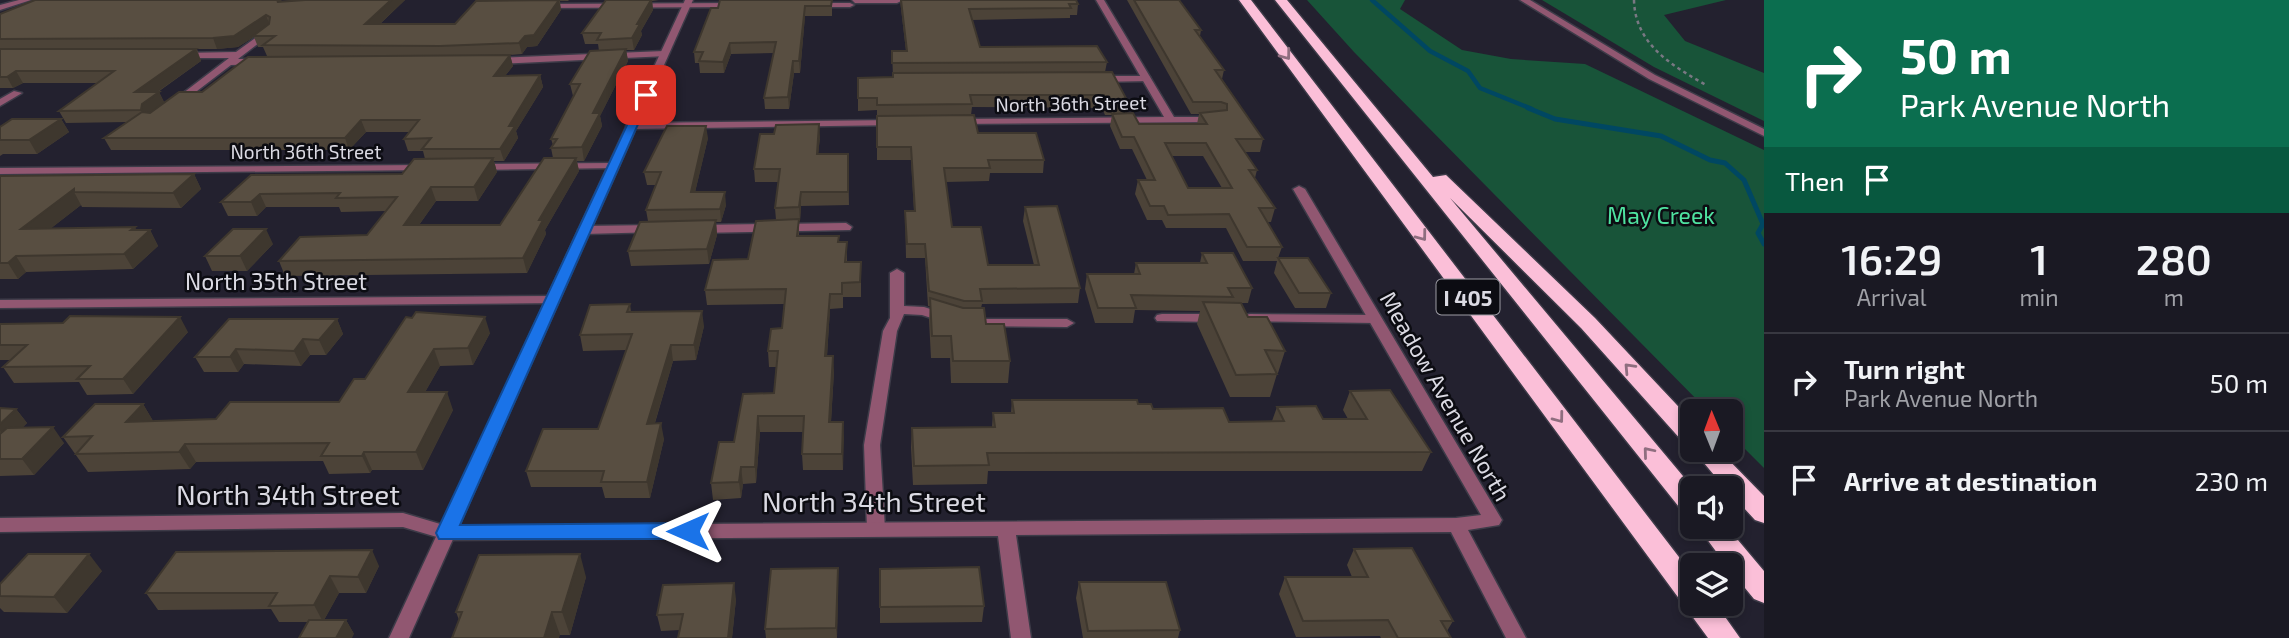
<!DOCTYPE html>
<html lang="en">
<head>
<meta charset="utf-8">
<style>
  :root { --surface:#1a1923; --page:#272630; --text:#f1f3f6; --muted:#9fa0a6; --line:#383841 }
  body { margin:0; font-family:"Exo 2",sans-serif; background:var(--page); color:var(--text); height:100vh; display:flex; flex-direction:column; font-size:26px; white-space:nowrap }
  * { box-sizing:border-box; margin:0 }
  p { font-size:23px; color:var(--muted) }
  .icon { flex:none; width:38px; height:38px; fill:none; stroke:currentColor; stroke-width:2; stroke-linecap:round; stroke-linejoin:round }
  .map { position:relative; flex:1; overflow:hidden }
  .sheet { display:flex; flex-direction:column; background:var(--surface); width:525px }
  .sheet>* { flex:none }
  .banner { background:#0b6e4f; color:#fff; overflow:hidden }
  .needle { width:46px; rotate:359deg }
  .fabs { position:absolute; left:1680px; top:399px; display:grid; gap:14px }
  .fabs a { display:grid; place-items:center; width:63px; height:63px; border-radius:10px; background:var(--surface); box-shadow:0 4px 10px #0003,0 0 0 2px var(--line); font-size:35px }
  .pin { position:absolute; display:grid; place-items:center; width:60px; height:60px; color:#fff; margin:-30px; border-radius:14px; box-shadow:0 4px 10px #0006 }
  .me { position:absolute; width:77px; margin:-38px; rotate:270deg; stroke-linejoin:round; filter:drop-shadow(0 0 5px #0008) }
  .turn { display:flex; align-items:center; gap:24px; height:147px; padding:0 21px; font-size:32px }
  .turn .icon { width:91px; height:91px; stroke-width:2.5 }
  .turn b { display:block; font-size:49px; line-height:60px }
  .then { display:flex; align-items:center; height:66px; padding:0 21px; background:#0003; gap:14px; font-size:26px }
  .eta { display:flex; justify-content:space-evenly; align-items:center; height:119px; text-align:center }
  .eta b { font-size:42px; font-weight:600; line-height:49px }
  ul { padding:0; list-style:none }
  li { display:flex; align-items:center; gap:21px; height:98px; padding:0 21px; border-top:2px solid var(--line) }
  li div { flex:1 }
  li b { display:block; font-size:26px }
  li em { font-style:normal }
  main { display:flex; flex:1; min-height:0 }
  .map>svg:first-child { display:block }
  .forest { fill:#185439 }
  .lines { fill:none; stroke-linecap:round; stroke-linejoin:round }
  .stream-far1 { stroke:#004762; stroke-width:4.5 }
  .stream { stroke:#004762; stroke-width:5 }
  .service-casing { stroke:#3d3b48; stroke-width:3 }
  .minor-casing { stroke:#3d3b48; stroke-width:3 }
  .tertiary-casing { stroke:#3d3b48; stroke-width:3 }
  .motorway-casing { stroke:#3d3b48; stroke-width:3 }
  .path { stroke:#797883; stroke-width:2.5; stroke-dasharray:3.5 3.5; stroke-linecap:butt }
  .service { fill:#915771; fill-rule:evenodd }
  .minor { fill:#915771; fill-rule:evenodd }
  .tertiary { fill:#915771; fill-rule:evenodd }
  .motorway { fill:#fbbfd8; fill-rule:evenodd }
  .wall { fill:#4c4338; fill-rule:evenodd }
  .shaded-wall { fill:#3e372e }
  .building { fill:#584e41; stroke:#3e372e; stroke-width:2; fill-rule:evenodd }
  .oneway { stroke:#8f6e7f }
  .route { fill:#1a73e8; stroke:#114b97; stroke-width:2 }
  .labels { text-anchor:middle; dominant-baseline:central; stroke-width:5; stroke-linejoin:round; paint-order:stroke }
  .far-street-label { font-size:19px; fill:#dbdae3; stroke:#0c0c12 }
  .shield { fill:#0c0c12; stroke:#9d9ca4; stroke-width:2 }
  .shield-label { font-size:21px; font-weight:bold; fill:#dbdae3 }
  .park-label { font-size:23px; fill:#4fe2a0; stroke:#0c0c12 }
  .street-label { font-size:23px; fill:#dbdae3; stroke:#0c0c12 }
  .near-street-label { font-size:28px; fill:#dbdae3; stroke:#0c0c12 }
</style>
</head>
<body>
<main>
<div class="map">
<svg width="1764" height="638" viewBox="0 0 1764 638">
  <rect width="100%" height="100%" fill="#23212f"/>
  <g class="forest">
    <path d="M1307,0H1405L1400,9L1462,50L1511,59L1585,64L1764,150V468L1731,435V411H1708L1354,52Z"/>
    <path d="M1542,0H1726L1664,15L1685,41L1764,73V121L1654,67Z"/>
  </g>
  <g class="lines">
    <path class="stream-far1" d="M1372,0L1430,51L1468,71L1480,88L1532,109"/>
    <path class="stream" d="M1528,108L1555,119L1661,136L1710,160L1725,163L1744,180L1763,224L1758,233L1764,244"/>
    <g class="service-casing">
      <g id="service">
        <path d="M852,0H900L901,1L897,3H855Z"/>
        <path d="M738,3L742,5L741,7L541,8L537,6L541,4Z"/>
        <path d="M814,3H850L854,5L850,7H811L810,5Z"/>
        <path d="M1147,76L1150,77V81L1096,82L1091,79L1096,76Z"/>
        <path d="M14,91L22,93L0,106V99Z"/>
        <path d="M846,223L852,227L850,230L697,233L691,229L697,225Z"/>
        <path d="M656,225L660,226L662,229L660,232L584,234L578,230L584,226Z"/>
        <path d="M897,269L904,273V306L924,307L952,316L954,319L947,323L922,315L904,314L897,331L880,445L885,529L882,534L876,536L870,534L867,529L864,445L883,331L890,318V273Z"/>
        <path d="M1162,314H1216L1223,318L1216,322L1157,321L1155,318L1157,315Z"/>
        <path d="M1250,314L1375,315L1382,319L1375,323L1245,321L1243,318L1245,315Z"/>
        <path d="M967,319H1067L1074,323L1067,327L962,326L960,323L962,320Z"/>
      </g>
    </g>
    <g class="minor-casing">
      <g id="minor">
        <path d="M1096,0H1104L1174,117H1214L1218,118V122L954,124L953,122L958,119L1164,117Z"/>
        <path d="M1520,0H1530L1655,75L1764,129V136L1649,79Z"/>
        <path d="M269,28L272,29V33L238,59H258L263,62L261,64L231,65L180,104H174V100L229,58H183L179,55L180,53L236,52Z"/>
        <path d="M664,51L668,54L667,56L495,64L490,61L495,58Z"/>
        <path d="M896,120L900,121V125L631,129L626,126L631,123Z"/>
        <path d="M613,163L619,166L617,168L477,170L471,167L477,164Z"/>
        <path d="M426,165L432,168L430,170L0,174V168Z"/>
        <path d="M1299,186L1305,189L1502,520L1499,525L1468,530L1526,638H1506L1451,532L1016,535L1031,638H1011L998,536L447,540L403,527L0,532V518L403,513L447,526L1456,518L1481,515L1293,189Z"/>
        <path d="M552,296L557,297L559,300L557,303L0,308V300Z"/>
      </g>
    </g>
    <g class="tertiary-casing">
      <g id="tertiary">
        <path d="M19,0H31L0,10V5Z"/>
        <path d="M685,0H693L409,638H389Z"/>
      </g>
    </g>
    <g class="motorway-casing">
      <g id="motorway">
        <path d="M1239,0H1251L1692,574V604H1716L1740,638H1708Z"/>
        <path d="M1275,0H1287L1433,177L1446,175L1595,318L1692,421V445L1683,442L1581,328L1450,198L1693,488L1692,515L1683,512Z"/>
        <path d="M1693,450H1719L1764,496V523L1755,520L1731,494V488H1725Z"/>
        <path d="M1698,527H1727L1764,571V603L1754,599L1731,571V565H1726Z"/>
      </g>
    </g>
    <path class="path" d="M1634,0C1635,44 1671,65 1706,85"/>
    <use href="#service" class="service"/>
    <use href="#minor" class="minor"/>
    <use href="#tertiary" class="tertiary"/>
    <use href="#motorway" class="motorway"/>
  </g>
  <g class="wall">
    <path d="M305,0H405L380,24H455L476,1L569,0L568,1H560L561,10L537,46L527,47L522,54L510,55L513,66L505,76L540,75L543,87L516,131L518,138L504,161H494L497,172L478,201H436L419,225H500L553,158L551,148L553,145L551,139L574,96H573L570,84L599,51L598,44H585L582,33L606,0H659L652,1L653,10L641,31L642,35L634,50H626L628,61L600,116L602,126L584,161H577L579,171L545,230L546,234L527,273L285,276L279,261L367,235L386,211L341,212L339,207H266L257,216H228L221,202L251,175L402,174L425,159L423,151H408L404,139L410,132H366L349,150H111L104,138L127,122L66,123L59,111L97,83H23L13,88H0V14ZM254,37L258,47H263L267,56L202,92L164,102L159,92H158L201,61L197,49H217L238,47Z"/>
    <path d="M720,0H832V16H805L800,73H794L789,109H765L764,98L774,53L731,54L724,73H700L699,63H695L694,52L718,8Z"/>
    <path d="M900,0H1076L1078,4L1077,15H1070V18L972,20L980,47L1107,62L1105,72L1128,102L1126,114L1139,124H1197L1199,114H1191L1127,0H1179L1201,30L1200,36L1224,70L1222,79L1263,139L1260,152H1245L1257,170L1255,178L1275,208L1271,222H1267L1282,247L1278,258L1331,293L1326,308H1295L1274,273L1277,261H1243L1226,228H1166L1162,220H1147L1135,194L1138,180H1147L1132,149H1120L1110,126L1112,115H1105L1102,108L972,107L971,115L978,133L1044,160L1043,173H990L989,181L946,182L952,227L988,265H1034L1023,221L1025,207L1080,288L1078,303L982,304L981,308L986,324L1010,361L1008,383H951L950,358H931L929,320L930,306H928L925,258H906L905,211H914L911,160H877V110L858,111V78L893,77L892,51H906ZM1172,156H1203L1222,188H1188Z"/>
    <path d="M61,119L69,132L37,154H3L0,156V127Z"/>
    <path d="M820,137L818,154H848L849,205L801,206L800,221H799V236L839,242H847V262H861V297H843V308L830,309L827,356L834,371L831,422H843V470H803L802,454L803,432H760L756,483L743,484L741,498L713,500L711,483L734,442L774,393L776,367H769L768,351L782,328L784,304L707,305L705,290L748,259L776,220L775,208L778,182H755L754,169Z"/>
    <path d="M708,138L695,192L726,205L721,222H716L717,235L709,264L631,266L628,251L648,221L646,210L656,185H647L644,172Z"/>
    <path d="M194,174L201,189L181,208L82,207L81,205L51,228L150,230L158,246L133,269L26,272L18,279H0V176Z"/>
    <path d="M273,244L247,271H212L205,256Z"/>
    <path d="M1202,253L1252,288L1248,303H1239L1248,317L1285,351L1278,373H1276L1277,374L1270,397H1230L1197,324L1200,311L1135,310L1133,323H1095L1085,289L1087,274H1134L1136,263H1200Z"/>
    <path d="M630,304L631,312L704,326L696,360L673,361L655,423L664,439L650,498H605L602,487H531L526,471L598,429L627,350L583,351L580,335Z"/>
    <path d="M406,317L490,333L473,365L440,366L425,392L453,410L423,470H372L370,473L329,474L323,461L196,462L190,469L88,472L63,437L143,404L153,421L216,419L339,402L365,379Z"/>
    <path d="M337,319L343,334L326,355H310L301,366L244,364L238,372H204L195,357Z"/>
    <path d="M0,324L188,332L133,394L87,395L79,382L14,383L3,367L10,360H0Z"/>
    <path d="M1350,391L1431,452L1422,471H988L987,484L913,485L911,447L912,428L992,427L993,413H1011L1012,400L1138,404L1153,409L1229,422L1272,421L1277,407L1323,419H1348L1343,410Z"/>
    <path d="M0,408L16,409L27,423L23,427L64,443L34,475L0,476Z"/>
    <path d="M1354,549L1453,621L1447,631L1451,638H1381L1380,636L1296,637L1279,594L1285,577H1352L1347,565Z"/>
    <path d="M379,566L366,593H339L324,620H346L354,634L308,622H279L271,609L158,610L146,593Z"/>
    <path d="M880,569L984,606L982,622L880,623Z"/>
    <path d="M102,571L67,613L4,612L0,608V584Z"/>
    <path d="M586,577L570,635H560L459,620L456,612Z"/>
    <path d="M1079,582L1180,630L1178,638H1083L1076,598Z"/>
    <path d="M838,585L837,638H766L765,629Z"/>
    <path d="M736,599L732,638H679L680,630L661,631L657,615Z"/>
  </g>
  <g class="shaded-wall">
    <path d="M391,0H405L368,35L365,24Z"/>
    <path d="M559,0L561,10L537,46L527,47L522,54L519,43Z"/>
    <path d="M652,0L653,10L641,31L642,35L634,50L632,38L637,24Z"/>
    <path d="M805,6V16L800,73L799,61Z"/>
    <path d="M266,15L270,26L238,47L217,49L213,38Z"/>
    <path d="M730,43L731,54L724,73L723,62Z"/>
    <path d="M196,49L201,61L140,104L135,92Z"/>
    <path d="M626,49L628,61L600,116L602,126L584,161L582,147L593,113Z"/>
    <path d="M510,55L513,66L496,87L494,76Z"/>
    <path d="M793,61L794,73L789,109L788,97Z"/>
    <path d="M16,71L23,83L13,88L7,77Z"/>
    <path d="M540,75L543,87L516,131L518,138L504,161L500,149L509,126Z"/>
    <path d="M159,92L165,104L147,122L141,110L142,104Z"/>
    <path d="M61,119L69,132L37,154L29,140Z"/>
    <path d="M361,120L366,132L349,150L345,138Z"/>
    <path d="M819,124L820,137L817,167V154Z"/>
    <path d="M706,126L708,138L692,205L691,192Z"/>
    <path d="M493,158L497,172L478,201L474,187Z"/>
    <path d="M576,158L579,171L545,230L546,234L527,273L523,258L539,220Z"/>
    <path d="M194,174L201,189L181,208L173,193Z"/>
    <path d="M431,187L436,201L409,239L404,225Z"/>
    <path d="M74,189V192L81,205L31,244L21,229Z"/>
    <path d="M725,192L726,205L721,222L720,209Z"/>
    <path d="M801,192V206L800,221L799,207Z"/>
    <path d="M260,194L266,207L257,216L251,202Z"/>
    <path d="M716,220L717,235L709,264L707,249Z"/>
    <path d="M135,227L141,238L150,230L158,246L133,269L124,254L131,230Z"/>
    <path d="M266,229L273,244L247,271L240,256Z"/>
    <path d="M16,256L26,272L18,279L8,263Z"/>
    <path d="M830,294V309L826,371L825,356Z"/>
    <path d="M702,311L704,326L696,360L694,345Z"/>
    <path d="M180,317L188,332L133,394L123,379Z"/>
    <path d="M485,317L490,333L473,365L468,348Z"/>
    <path d="M337,319L343,334L326,355L319,340Z"/>
    <path d="M303,339L310,355L301,366L294,351Z"/>
    <path d="M671,345L673,361L650,439L647,424Z"/>
    <path d="M236,349L244,364L238,372L230,357Z"/>
    <path d="M434,349L440,366L415,410L408,392Z"/>
    <path d="M833,356L834,371L830,438L829,422Z"/>
    <path d="M447,392L453,410L423,470L416,452Z"/>
    <path d="M143,404L153,421L126,422Z"/>
    <path d="M16,409L27,423L8,442L0,431V424Z"/>
    <path d="M758,416L760,432L756,483L755,467Z"/>
    <path d="M843,422L844,438L843,470L842,454Z"/>
    <path d="M661,423L664,439L650,498L647,482Z"/>
    <path d="M53,427L64,443L34,475L22,459Z"/>
    <path d="M185,444L196,462L190,469L179,452Z"/>
    <path d="M364,452L372,470L370,473L362,456Z"/>
    <path d="M741,467L743,484L741,498L739,482Z"/>
    <path d="M372,550L379,566L366,593L358,577Z"/>
    <path d="M89,554L102,571L67,613L54,597Z"/>
    <path d="M580,554L586,577L570,635L562,612Z"/>
    <path d="M838,568V585L837,638L836,628Z"/>
    <path d="M330,576L339,593L323,622L314,605Z"/>
    <path d="M734,583L736,599L732,638H728Z"/>
    <path d="M552,612L560,635L559,638H544Z"/>
    <path d="M346,620L354,634L352,638H336Z"/>
  </g>
  <g class="building">
    <path d="M35,0H281L277,2L305,0H391L365,24H455L476,1L559,0L534,35L525,36L519,43L440,46L263,45L275,36H253L269,24L270,17L266,15L234,36L213,38L0,39V14Z"/>
    <path d="M606,0H651L637,24H640L632,38L597,40L601,33H582Z"/>
    <path d="M720,0H832L831,6H805L799,61H793L788,97L764,98L776,42L730,43L723,62L699,61L703,52H694L711,8H718Z"/>
    <path d="M901,0H1076L1078,4H1069L1071,8L969,9L980,47L1097,46L1107,62L892,63V51H907Z"/>
    <path d="M1134,0H1179L1201,30H1195L1224,70H1215L1263,139H1236L1257,170H1249L1275,208H1259L1282,247H1247L1229,214L1168,215L1164,206H1150L1138,180H1155L1134,137H1122L1112,114L1133,113L1139,124H1207L1200,113L1227,110V104L1221,102H1193ZM1165,143H1206L1232,188H1188Z"/>
    <path d="M0,49H196L135,92H159L142,104L141,110L59,111L114,71H16L7,77H0Z"/>
    <path d="M626,49L593,113H600L582,147L551,148L557,139H551L580,84H570L590,51Z"/>
    <path d="M510,55L494,76L540,75L509,126H515L500,149H422L431,138L404,139L419,120H361L345,138H104L142,112L150,113L179,92H202L248,57Z"/>
    <path d="M1112,72L1128,102L1107,103L1104,95H970L972,104L877,105V98H858V78L893,77V73Z"/>
    <path d="M974,115L978,133H1036L1044,160H988L990,168H944L952,227H981L988,265H1039L1025,207L1057,206L1080,288L980,289L982,301H964L929,291L925,244H907L905,211H915L911,147H877V116Z"/>
    <path d="M12,119H61L29,140H0V127Z"/>
    <path d="M819,124L817,154H848V192H801L799,207L775,208L780,169H754L760,134H774L776,125Z"/>
    <path d="M667,126H706L691,192H725L720,209L646,210L661,172H644Z"/>
    <path d="M493,158L474,187H431L404,225H500L544,158H576L539,220H543L523,258L279,261L300,237L367,235L397,197L336,198L340,193L260,194L251,202H221L251,175L402,174L414,159Z"/>
    <path d="M194,174L173,193L74,192V189L21,229L135,227L131,230H150L124,254L16,256L8,263H0V176Z"/>
    <path d="M799,219L797,236H839L838,242H847L845,262H861L860,282L842,283V294H830L825,356H833L829,422H843L842,454H802L804,416H758L755,467H741L739,482L711,483L719,442H734L743,394L774,393L778,351H768L771,329L782,328L786,289L705,290L713,260L748,259L756,221Z"/>
    <path d="M716,220L707,249L628,251L640,222Z"/>
    <path d="M233,229H266L240,256H205Z"/>
    <path d="M1202,253H1233L1252,288H1228L1233,297L1131,295L1136,308H1098L1087,274H1140L1136,263H1207Z"/>
    <path d="M1278,258H1308L1331,293H1299Z"/>
    <path d="M930,298L963,308H984L986,324H1004L1010,361H953L951,336H932Z"/>
    <path d="M1203,302L1241,303L1248,317H1267L1285,351L1265,350L1277,374L1236,375Z"/>
    <path d="M630,304L627,312L702,311L694,345H671L647,424L661,423L647,482H601L604,471H526L543,429H598L632,334L580,335L590,305Z"/>
    <path d="M416,312L485,317L468,348L434,349L408,392H447L416,452H364L362,456H321L329,443L185,444L179,452L76,454L92,436L63,437L95,404H143L126,422L216,419L230,402H339L354,379H365L406,317L412,318Z"/>
    <path d="M70,316L180,317L123,379H77L90,366L3,367L27,345H0V324L63,323Z"/>
    <path d="M229,319H337L319,340L303,339L294,351L236,349L230,357H195Z"/>
    <path d="M1390,390L1431,452L987,453L989,465L914,466L912,428L995,427L993,413H1014L1012,400H1137L1138,404H1151L1153,409L1223,408L1229,422L1284,421L1277,407L1316,406L1323,419H1367L1350,391Z"/>
    <path d="M0,408L16,409L0,424Z"/>
    <path d="M53,427L22,459H0V434L7,428Z"/>
    <path d="M1412,548L1453,621H1441L1451,638H1398L1388,620L1303,621L1285,577H1368L1354,549Z"/>
    <path d="M372,550L358,577L330,576L314,605L269,606L277,593H146L176,552Z"/>
    <path d="M28,554H89L54,597L0,596V584Z"/>
    <path d="M580,554L562,612H552L544,638H452L462,612H456L479,555Z"/>
    <path d="M979,567L984,606L880,607V569Z"/>
    <path d="M838,568L836,628L765,629L771,569Z"/>
    <path d="M1079,582H1166L1180,630L1088,631Z"/>
    <path d="M734,583L728,638H678L683,614L657,615L663,585Z"/>
    <path d="M309,620H346L336,638H299Z"/>
  </g>
  <defs><path id="oneway-chevron" d="M-2-3.5L2.5 0L-2 3.5" fill="none" stroke-width="1.6" stroke-linecap="round" stroke-linejoin="round" transform="scale(1.75)"/></defs>
  <g class="oneway">
    <use href="#oneway-chevron" transform="translate(1286 55) rotate(53)"/>
    <use href="#oneway-chevron" transform="translate(1422 236) rotate(53)"/>
    <use href="#oneway-chevron" transform="translate(1629 368) rotate(-133)"/>
    <use href="#oneway-chevron" transform="translate(1559 418) rotate(53)"/>
    <use href="#oneway-chevron" transform="translate(1648 452) rotate(-130)"/>
  </g>
  <path class="route" d="M642,93L651,95L460,525L688,523L696,525L699,531L696,537L688,539H439L436,533Z"/>
  <g class="labels">
    <g class="far-street-label">
      <text transform="translate(1071 103) rotate(-1)">North 36th Street</text>
      <text x="306" y="151">North 36th Street</text>
    </g>
    <rect class="shield" x="1436.5" y="279.5" width="63" height="35" rx="5"/>
    <g class="shield-label">
      <text x="1468" y="297">I 405</text>
    </g>
    <g class="park-label">
      <text x="1661" y="215">May Creek</text>
    </g>
    <g class="street-label">
      <text x="276" y="281">North 35th Street</text>
      <text transform="translate(1446 396) rotate(60)">Meadow Avenue North</text>
    </g>
    <g class="near-street-label">
      <text x="288" y="494">North 34th Street</text>
      <text x="874" y="501">North 34th Street</text>
    </g>
  </g>
</svg>
<div class="fabs">
<a><svg class="needle" viewBox="-14 -14 28 28"><path d="M0-13l5 13h-10z" fill="#e53935"/><path d="M0 13l5-13h-10z" fill="#9fa0a6"/></svg></a>
<a><svg class="icon" aria-label="sound" viewBox="0 0 24 24"><path d="M4 9h4l5-4v14l-5-4H4zM17 9q2 3 0 6"/></svg></a>
<a><svg class="icon" aria-label="layers" viewBox="0 0 24 24"><path d="M12 4l9 5-9 5-9-5zM3 14l9 5 9-5"/></svg></a>
</div>
<div class="pin" style="left:646px;top:95px;background:#d93025"><svg class="icon" aria-label="arrive" viewBox="0 0 24 24"><path d="M6 21V4h12l-3 4 3 4H6"/></svg></div>
<svg class="me" style="left:688px;top:531px" viewBox="-20 -20 40 40"><path d="M0-17L14 15 0 8-14 15z" fill="#1a73e8" stroke="#fff" stroke-width="4"/></svg>
</div>
<section class="sheet">
<div class="banner">
<div class="turn"><svg class="icon" aria-label="right" viewBox="0 0 24 24"><path d="M7 20v-9h11M14 6l5 5-5 5"/></svg><div><b>50 m</b>Park Avenue North</div></div>
<div class="then">Then<svg class="icon" aria-label="arrive" viewBox="0 0 24 24"><path d="M6 21V4h12l-3 4 3 4H6"/></svg></div>
</div>
<div class="eta">
<div><b>16:29</b><p>Arrival</p></div>
<div><b>1</b><p>min</p></div>
<div><b>280</b><p>m</p></div>
</div>
<ul>
<li><svg class="icon" aria-label="right" viewBox="0 0 24 24"><path d="M7 20v-9h11M14 6l5 5-5 5"/></svg><div><b>Turn right</b><p>Park Avenue North</p></div><em>50 m</em></li>
<li><svg class="icon" aria-label="arrive" viewBox="0 0 24 24"><path d="M6 21V4h12l-3 4 3 4H6"/></svg><div><b>Arrive at destination</b></div><em>230 m</em></li>
</ul>
</section>
</main>
</body>
</html>
